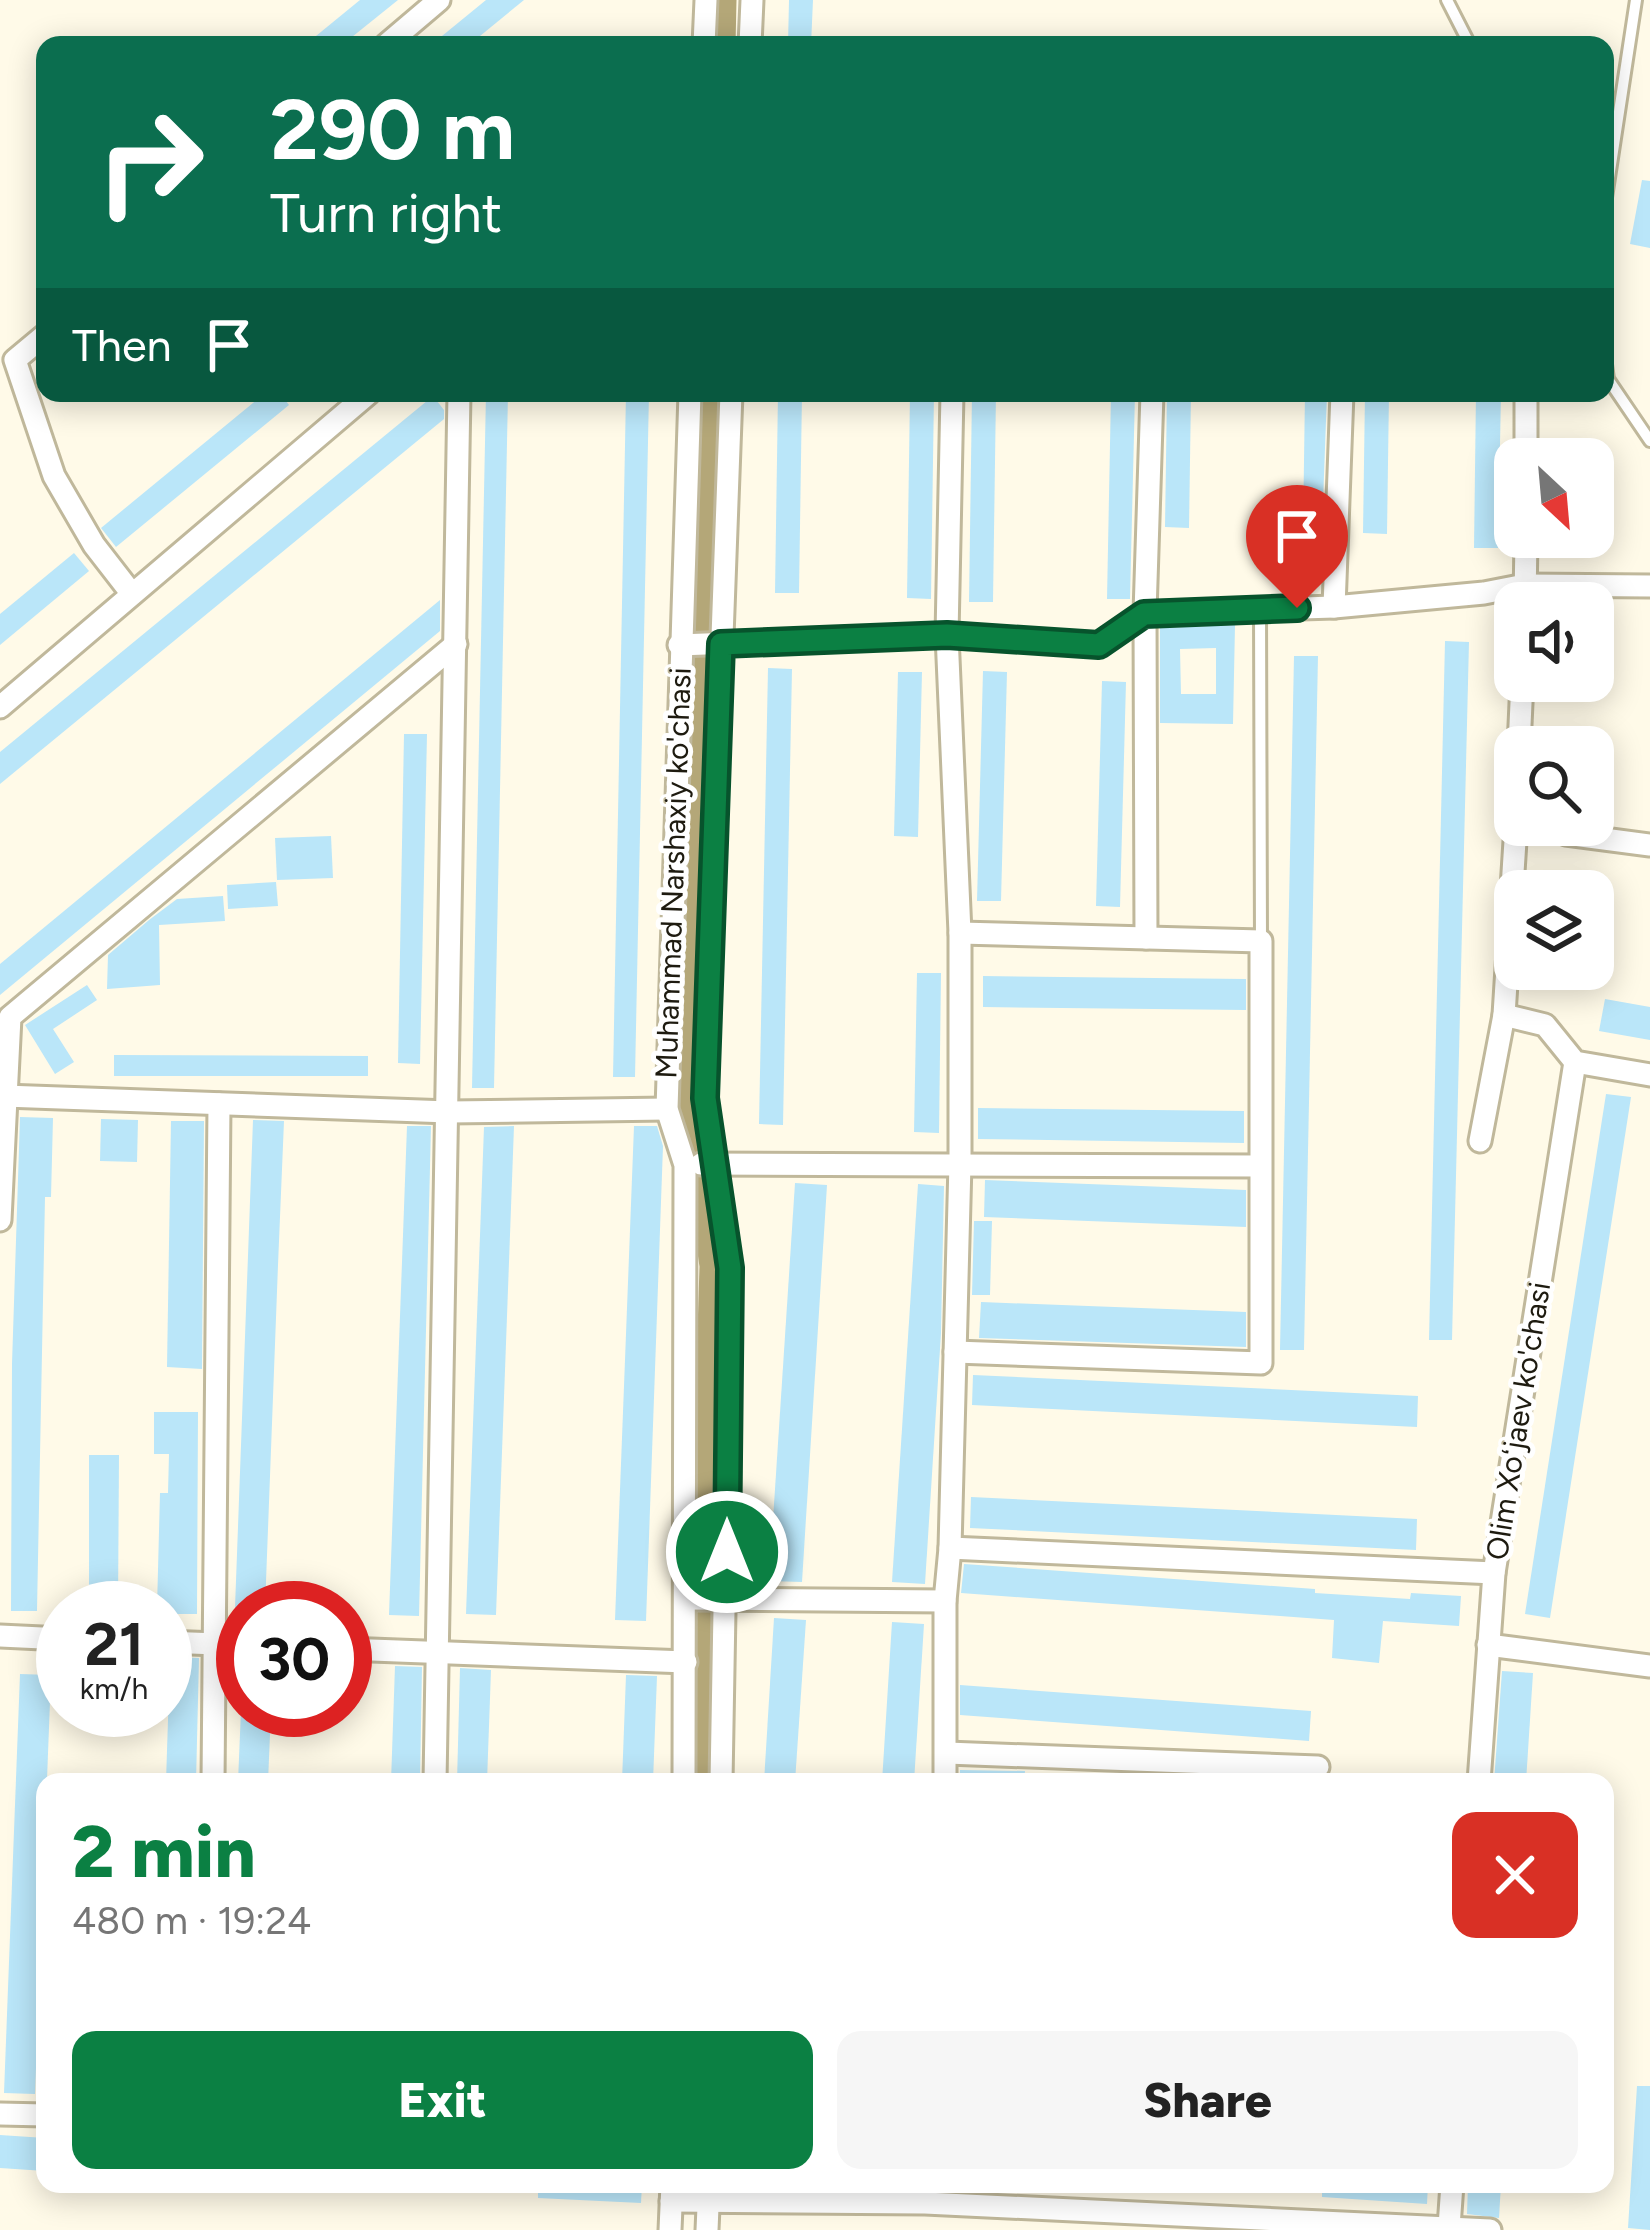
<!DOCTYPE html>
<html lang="en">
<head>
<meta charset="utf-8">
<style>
  :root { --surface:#fff; --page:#f6f6f6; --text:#222; --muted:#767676; --accent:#0b8043 }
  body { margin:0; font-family:Figtree,sans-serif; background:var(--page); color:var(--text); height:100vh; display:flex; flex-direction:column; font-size:45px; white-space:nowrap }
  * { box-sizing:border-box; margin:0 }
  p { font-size:39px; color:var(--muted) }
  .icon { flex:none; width:66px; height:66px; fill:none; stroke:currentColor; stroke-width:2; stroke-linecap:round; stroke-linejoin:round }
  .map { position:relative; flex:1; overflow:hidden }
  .sheet { position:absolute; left:36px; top:1773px; width:1578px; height:420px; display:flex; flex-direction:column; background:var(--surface); border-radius:24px; box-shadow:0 6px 30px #0003 }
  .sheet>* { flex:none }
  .guide { position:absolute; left:36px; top:36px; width:1578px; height:366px; border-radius:24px; box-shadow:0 6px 30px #0003; background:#0b6e4f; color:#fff; overflow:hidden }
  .needle { width:78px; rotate:154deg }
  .tools { position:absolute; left:1494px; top:438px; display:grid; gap:24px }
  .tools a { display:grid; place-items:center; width:120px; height:120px; border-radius:24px; background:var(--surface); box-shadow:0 6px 30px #0003; font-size:60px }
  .speed { position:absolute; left:36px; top:1581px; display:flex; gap:24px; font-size:60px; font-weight:700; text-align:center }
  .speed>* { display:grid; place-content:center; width:156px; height:156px; border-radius:50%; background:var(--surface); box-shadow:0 6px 30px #0003; line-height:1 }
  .speed small { font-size:30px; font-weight:400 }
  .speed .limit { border:18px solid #d22; background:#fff; color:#111 }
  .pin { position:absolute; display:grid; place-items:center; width:102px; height:102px; color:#fff; margin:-123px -51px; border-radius:50% 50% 50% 0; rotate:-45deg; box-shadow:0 0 12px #0007 }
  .pin .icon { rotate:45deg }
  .me { position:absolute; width:132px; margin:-66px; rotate:0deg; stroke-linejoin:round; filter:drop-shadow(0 0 9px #0008) }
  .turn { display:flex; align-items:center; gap:42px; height:252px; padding:0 36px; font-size:54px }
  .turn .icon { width:156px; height:156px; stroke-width:2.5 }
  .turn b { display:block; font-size:84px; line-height:102px }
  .then { display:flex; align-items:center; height:114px; padding:0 36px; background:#0003; gap:24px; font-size:45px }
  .round { display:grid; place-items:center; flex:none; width:126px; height:126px; border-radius:24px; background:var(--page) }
  .overview { display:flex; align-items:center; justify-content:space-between; height:204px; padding:0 36px }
  h1 { font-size:72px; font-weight:800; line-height:90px; color:var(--accent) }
  .action { display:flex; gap:24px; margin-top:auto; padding:24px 36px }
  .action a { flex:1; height:138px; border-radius:24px; background:var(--accent); color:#fff; font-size:48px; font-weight:800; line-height:138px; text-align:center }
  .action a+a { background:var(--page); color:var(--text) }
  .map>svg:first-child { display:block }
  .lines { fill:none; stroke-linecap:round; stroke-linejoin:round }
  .canal { stroke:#b4a778; stroke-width:21 }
  .building { fill:#bae6f9; fill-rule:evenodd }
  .lane-casing { stroke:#c0b89b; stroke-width:16 }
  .street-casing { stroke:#c0b89b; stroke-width:27 }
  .lane { stroke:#fff; stroke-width:10 }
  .street { stroke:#fff; stroke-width:21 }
  .route-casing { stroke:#07532c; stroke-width:30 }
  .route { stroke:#0b8043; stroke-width:21 }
  .labels { text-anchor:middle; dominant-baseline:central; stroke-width:10; stroke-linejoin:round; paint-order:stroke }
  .street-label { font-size:30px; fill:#1e1b10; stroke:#fff }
</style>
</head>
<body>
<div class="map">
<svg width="1650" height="2230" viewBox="0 0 1650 2230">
  <rect width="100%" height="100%" fill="#fffae8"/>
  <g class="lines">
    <g class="canal">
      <path d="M725,45L726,0"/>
      <path d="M706,1580L704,1461L710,1266L682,1065L703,687L711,393"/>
      <path d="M702,1782L707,1617"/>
    </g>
  </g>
  <g class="building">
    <path d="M360,0H398L342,45H305Z"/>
    <path d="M486,0H524L469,45H431Z"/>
    <path d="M789,0H813L811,45H788Z"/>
    <path d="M1642,180L1650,181V248L1630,244Z"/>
    <path d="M265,393H280L289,405L116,547L101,528Z"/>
    <path d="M486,393H508L494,1088H472Z"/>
    <path d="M626,393H649L635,1077H613Z"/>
    <path d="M778,393H802L799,593H775Z"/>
    <path d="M910,393H934L931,599L907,598Z"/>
    <path d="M972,393H996L993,602H969Z"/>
    <path d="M1111,393H1135L1130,599H1107Z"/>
    <path d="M1167,393H1191L1189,528L1165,527Z"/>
    <path d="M1305,393H1327L1322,530H1303Z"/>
    <path d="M1365,393H1389L1387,534L1363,533Z"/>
    <path d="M1476,393H1501L1498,548H1474Z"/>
    <path d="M433,396L444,410V419L0,784V752Z"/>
    <path d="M74,553L89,571L0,645V614Z"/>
    <path d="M440,600V631L0,995V964Z"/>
    <path d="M1235,625L1233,724L1160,723V628ZM1216,648V694H1181L1180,649Z"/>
    <path d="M1445,641L1469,642L1452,1340H1429Z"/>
    <path d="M1294,656H1318L1304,1350H1280Z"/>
    <path d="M768,668L792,669L783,1125L759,1124Z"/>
    <path d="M983,671L1007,672L1001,901H977Z"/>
    <path d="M898,672H922L918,837L894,836Z"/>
    <path d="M1102,681L1126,682L1120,907L1096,906Z"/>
    <path d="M404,734H427L420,1064L398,1063Z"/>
    <path d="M331,836L333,878L277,880L275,838Z"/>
    <path d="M276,882L278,906L228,909L227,885Z"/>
    <path d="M223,896L225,921L159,925L160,985L107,989L108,955L149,920L177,899Z"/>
    <path d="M917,973H941L939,1133L914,1132Z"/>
    <path d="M983,976L1246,979V1010L983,1007Z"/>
    <path d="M87,985L97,1000L53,1029L74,1062L55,1074L25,1025Z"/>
    <path d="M1605,999L1650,1007V1040L1599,1031Z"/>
    <path d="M114,1055L368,1056V1076H114Z"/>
    <path d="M1606,1094L1631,1097L1550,1618L1525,1614Z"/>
    <path d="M978,1108L1244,1111V1143L978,1139Z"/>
    <path d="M20,1117L53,1118L51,1197H45L37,1611H11L12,1364Z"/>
    <path d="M101,1119L138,1120L137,1162L100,1161Z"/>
    <path d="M253,1120L284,1121L278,1265L265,1608H235Z"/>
    <path d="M171,1121H204L202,1369L167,1367Z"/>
    <path d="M407,1126H431L419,1616L389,1615Z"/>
    <path d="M514,1126L496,1615L466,1614L484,1127Z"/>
    <path d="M634,1126H657L663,1146L646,1621L615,1620Z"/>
    <path d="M985,1180L1246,1190V1227L984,1217Z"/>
    <path d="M795,1183L827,1185L802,1582L769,1581Z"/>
    <path d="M918,1184L944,1186L941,1333L925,1584L892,1582Z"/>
    <path d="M974,1221H992L990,1295H972Z"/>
    <path d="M981,1302L1246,1312V1347L979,1338Z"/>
    <path d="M973,1375L1418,1396L1417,1427L972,1405Z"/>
    <path d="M154,1412H198L197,1614H165V1608H157L160,1493H168L169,1454H154Z"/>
    <path d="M89,1455H119L118,1608H89Z"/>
    <path d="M971,1497L1417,1519L1416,1550L970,1528Z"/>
    <path d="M964,1564L1315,1589V1593L1410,1599L1411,1593L1461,1596L1459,1626L1383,1621L1379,1663L1332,1658L1334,1620L961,1593Z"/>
    <path d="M774,1618L806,1620L795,1782H764Z"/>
    <path d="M892,1622L924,1624L914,1782H882Z"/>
    <path d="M170,1657L199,1658L196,1782H166Z"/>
    <path d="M395,1666L422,1667L420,1782H391Z"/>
    <path d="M460,1668L491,1670L487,1782H457Z"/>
    <path d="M1502,1671L1533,1673L1526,1782H1494Z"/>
    <path d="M20,1674L51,1675L35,2094L4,2093Z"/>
    <path d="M626,1675L657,1676L653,1782H622Z"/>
    <path d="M960,1685L1311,1711L1309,1741L960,1715Z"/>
    <path d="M241,1710H271L268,1782H238Z"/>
    <path d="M960,1770L1025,1771L1024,1782H960Z"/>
    <path d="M1637,2086H1650V2230L1628,2228Z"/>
    <path d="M0,2135L45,2138V2171L0,2168Z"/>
    <path d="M538,2184H642L641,2203L538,2198Z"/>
    <path d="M1322,2184H1428L1427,2204L1322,2197Z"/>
    <path d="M1468,2184H1501L1499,2218L1467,2214Z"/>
  </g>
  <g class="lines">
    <g class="lane-casing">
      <g id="lane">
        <path d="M1447,0L1470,45"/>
        <path d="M1605,204L1636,0"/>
        <path d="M1605,357L1608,379L1650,441"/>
        <path d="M1260,610L1261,941"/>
      </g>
    </g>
    <g class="street-casing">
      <g id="street">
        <path d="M386,45L439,0"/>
        <path d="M704,45L706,0"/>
        <path d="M750,45L752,0"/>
        <path d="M45,335L15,360L54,476L94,545L132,594"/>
        <path d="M1526,459V393"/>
        <path d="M1525,603L1526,537"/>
        <path d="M1334,607L1342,393"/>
        <path d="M679,645L947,635L1099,645L1145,613L1334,607L1484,593L1525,585L1650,586"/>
        <path d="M0,707L369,393"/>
        <path d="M1519,747L1522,681"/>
        <path d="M1566,834L1650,845"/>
        <path d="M1146,938L1145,613L1152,393"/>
        <path d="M1504,1015L1545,1025L1575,1062L1650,1075"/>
        <path d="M4,1096L449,1112L667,1109"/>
        <path d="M1480,1141L1504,1015L1516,825"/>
        <path d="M701,1164L1259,1166"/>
        <path d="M0,1220L10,1017L456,644"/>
        <path d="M955,1352L1261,1363V941L960,933"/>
        <path d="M950,1548L1494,1573"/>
        <path d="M686,1599L945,1601"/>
        <path d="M0,1636L63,1639"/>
        <path d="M165,1642L243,1645"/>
        <path d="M1488,1645L1650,1666"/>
        <path d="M345,1649L686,1662"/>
        <path d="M947,1753L1318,1767"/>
        <path d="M213,1782L219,1104"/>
        <path d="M435,1782L459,393"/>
        <path d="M684,1782L685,1165L667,1109L690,393"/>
        <path d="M721,1782L730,1268L705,1098L731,393"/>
        <path d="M945,1782V1601L950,1548L960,1163V933L947,635L952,393"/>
        <path d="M1479,1782L1494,1573L1575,1062"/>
        <path d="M0,2114L45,2115"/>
        <path d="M671,2201L925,2203L1490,2230"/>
        <path d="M1449,2227L1452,2184"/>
        <path d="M670,2230L672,2184"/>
        <path d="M707,2230L709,2184"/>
      </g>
    </g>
    <use href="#lane" class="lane"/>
    <use href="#street" class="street"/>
  </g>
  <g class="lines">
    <g class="route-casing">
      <path id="route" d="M727,1552L730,1268L705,1098L721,644L947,635L1099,645L1144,614L1297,608"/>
    </g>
    <use href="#route" class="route"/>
  </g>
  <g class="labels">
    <g class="street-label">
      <text transform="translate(673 873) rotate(-88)">Muhammad Narshaxiy ko'chasi</text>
      <text transform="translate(1518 1421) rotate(-81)">Olim Xoʻjaev ko'chasi</text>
    </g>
  </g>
</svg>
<div class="tools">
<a><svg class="needle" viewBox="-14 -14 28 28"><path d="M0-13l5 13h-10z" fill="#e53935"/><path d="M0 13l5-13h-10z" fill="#767676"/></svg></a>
<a><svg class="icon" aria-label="sound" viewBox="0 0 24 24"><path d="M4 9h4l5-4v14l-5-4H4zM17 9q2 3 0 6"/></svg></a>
<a><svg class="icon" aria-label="search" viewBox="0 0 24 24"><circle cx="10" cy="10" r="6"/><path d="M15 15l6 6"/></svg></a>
<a><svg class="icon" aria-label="layers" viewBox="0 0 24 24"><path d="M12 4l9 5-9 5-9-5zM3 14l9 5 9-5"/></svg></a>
</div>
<div class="speed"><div>21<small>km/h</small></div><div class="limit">30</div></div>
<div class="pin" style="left:1297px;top:608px;background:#d93025"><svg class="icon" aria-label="arrive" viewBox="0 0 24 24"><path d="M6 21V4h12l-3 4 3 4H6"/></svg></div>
<svg class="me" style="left:727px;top:1552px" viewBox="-20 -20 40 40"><circle r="17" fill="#0b8043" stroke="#fff" stroke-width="3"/><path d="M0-11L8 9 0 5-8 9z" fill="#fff"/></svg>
<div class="guide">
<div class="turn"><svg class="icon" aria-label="right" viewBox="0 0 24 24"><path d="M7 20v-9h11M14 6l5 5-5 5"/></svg><div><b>290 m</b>Turn right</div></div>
<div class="then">Then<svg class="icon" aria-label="arrive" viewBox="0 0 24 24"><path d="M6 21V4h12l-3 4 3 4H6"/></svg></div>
</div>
<section class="sheet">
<div class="overview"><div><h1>2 min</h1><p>480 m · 19:24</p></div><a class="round" style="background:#d93025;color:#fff"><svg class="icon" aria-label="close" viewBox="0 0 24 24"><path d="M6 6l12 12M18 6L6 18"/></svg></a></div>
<div class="action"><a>Exit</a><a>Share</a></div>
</section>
</div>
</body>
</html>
